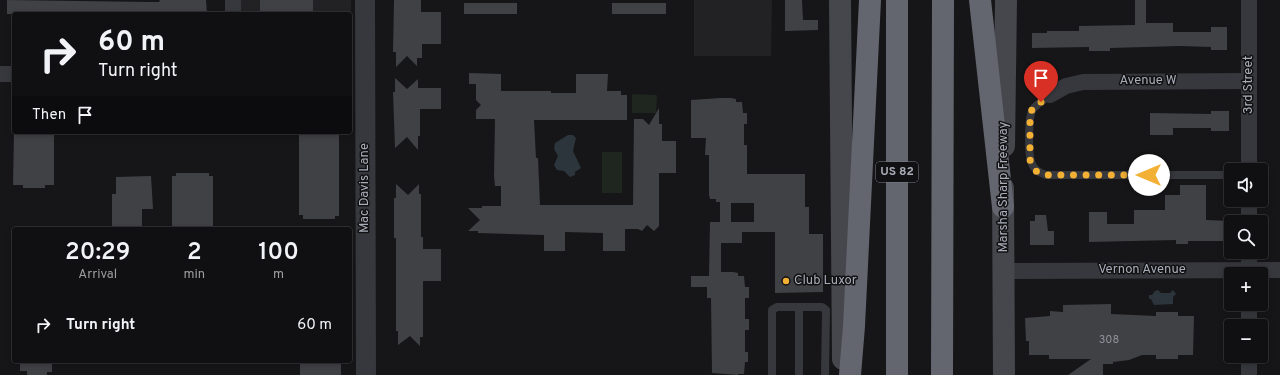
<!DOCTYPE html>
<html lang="en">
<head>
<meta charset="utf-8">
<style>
  :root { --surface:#101012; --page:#19191b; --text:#f1f3f6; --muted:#9c9d9f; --line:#303032 }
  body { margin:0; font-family:Overpass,sans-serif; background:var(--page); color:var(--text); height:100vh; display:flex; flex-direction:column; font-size:15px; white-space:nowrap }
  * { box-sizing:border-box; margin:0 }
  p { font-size:13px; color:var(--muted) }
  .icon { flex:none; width:22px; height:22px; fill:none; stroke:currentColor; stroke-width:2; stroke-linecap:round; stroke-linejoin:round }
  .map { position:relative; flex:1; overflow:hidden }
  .panel { position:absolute; left:12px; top:227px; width:340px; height:136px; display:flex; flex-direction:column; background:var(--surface); border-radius:4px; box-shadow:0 2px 6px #0003,0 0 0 1px var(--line) }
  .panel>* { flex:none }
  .top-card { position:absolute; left:12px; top:12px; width:340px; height:122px; border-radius:4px; box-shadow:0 2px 6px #0003,0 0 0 1px var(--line); background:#101012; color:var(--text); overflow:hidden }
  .controls { position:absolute; left:1224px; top:163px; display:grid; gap:8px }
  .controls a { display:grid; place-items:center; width:44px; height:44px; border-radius:4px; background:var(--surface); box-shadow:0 2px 6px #0003,0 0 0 1px var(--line); font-size:20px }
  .pin { position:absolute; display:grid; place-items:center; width:34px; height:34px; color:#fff; margin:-41px -17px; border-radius:50% 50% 50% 0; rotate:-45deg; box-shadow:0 0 4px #0007 }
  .pin .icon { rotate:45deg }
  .me { position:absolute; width:44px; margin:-22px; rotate:270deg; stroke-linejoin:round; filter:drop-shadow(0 0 3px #0008) }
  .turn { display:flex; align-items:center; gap:14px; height:84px; padding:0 20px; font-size:18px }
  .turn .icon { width:52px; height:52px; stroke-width:2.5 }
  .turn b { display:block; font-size:28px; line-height:34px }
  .then { display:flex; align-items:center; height:38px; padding:0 20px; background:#0003; gap:8px; font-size:15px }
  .eta { display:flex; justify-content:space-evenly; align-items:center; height:68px; text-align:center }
  .eta b { font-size:24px; font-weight:600; line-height:28px }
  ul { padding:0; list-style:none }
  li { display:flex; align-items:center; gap:12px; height:60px; padding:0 20px }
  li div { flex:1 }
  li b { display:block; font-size:15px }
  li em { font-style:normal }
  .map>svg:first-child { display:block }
  .built { fill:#222225 }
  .green { fill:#1e261f }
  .water { fill:#2c353c }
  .building { fill:#404145; fill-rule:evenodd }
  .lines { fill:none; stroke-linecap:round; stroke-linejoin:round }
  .service { stroke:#37383d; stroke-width:8 }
  .minor { stroke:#37383d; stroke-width:16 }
  .tertiary { stroke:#37383d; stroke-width:20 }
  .secondary { stroke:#45474d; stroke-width:22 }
  .motorway { stroke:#63666e; stroke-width:22 }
  .route { stroke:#f2b134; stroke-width:7; stroke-dasharray:0 12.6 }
  .poi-dot { fill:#f2b134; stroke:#111113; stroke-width:1.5 }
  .labels { text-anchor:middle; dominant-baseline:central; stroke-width:3; stroke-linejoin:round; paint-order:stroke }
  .number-label { font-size:11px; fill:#8e929b }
  .shield { fill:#111113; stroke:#7b7e86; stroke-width:1 }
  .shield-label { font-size:12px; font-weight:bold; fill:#a8adb8 }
  .street-label { font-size:13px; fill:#a8adb8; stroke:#111113 }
  .poi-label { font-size:13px; fill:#a8adb8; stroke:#111113; text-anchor:start }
</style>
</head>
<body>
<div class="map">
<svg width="1280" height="375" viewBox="0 0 1280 375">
  <rect width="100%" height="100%" fill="#161618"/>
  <g class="built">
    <path d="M239,0H351V90H350V14H239Z"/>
    <path d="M694,0H772L771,56H694Z"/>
  </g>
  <g class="green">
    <path d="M632,94L657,95L656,113H632Z"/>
    <rect x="602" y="152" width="20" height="41"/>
  </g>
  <g class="water">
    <path d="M568,135H573L576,138L573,151L581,168L575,172V175L570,177L564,171L557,170L554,165L558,156L554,149L555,143Z"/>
    <path d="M1158,290L1161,293H1170L1173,290L1176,294L1173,297V304L1154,305L1151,299H1149V295H1152L1155,291Z"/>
  </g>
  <g class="building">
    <path d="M7,0L151,2H159L160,0H206L207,13L7,14Z"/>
    <rect x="260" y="0" width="53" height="14"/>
    <path d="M394,0H421V12H441V44H422V58H417V66L407,56L396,67V52H393Z"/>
    <path d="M785,0H802L803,20H818V30L785,31Z"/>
    <path d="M1135,0H1146V23H1173V32H1211V27H1227V50H1211V47L1180,46L1110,48V51H1089V47L1032,48V33H1047V31H1079V26L1135,25Z"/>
    <rect x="464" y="3" width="53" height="11"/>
    <rect x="612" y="3" width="54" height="11"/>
    <path d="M469,73L501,74V91H551V93H576V74H608L607,91H621V95H627V120H534L536,158H538L540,205H633L634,119H643L649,125L659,108V124H662V141H676V173H659V226L654,231L647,225L642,231L638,229H625V251H603V233L565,232V251H544V235L478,233V231H468L480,220L468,208H482V206H501V186H495L494,176L495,119H476V110L481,105L476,100V84H469Z"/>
    <path d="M395,78L407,89L418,79V88H441V109H420V136H418V150L407,137L395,148L393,92H395Z"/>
    <path d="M721,98H731L736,99V102H742L743,113H747V124H744V145H747V174H805V207H809V234H823V292L775,293V232H742V243H721V272H733L738,273V276H744L745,287H749V298H745V319H749V330H745V352H748V362H745L744,374H738V375L712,373L711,298H707V287H691V276H709L710,222H720V202H716V199H710L709,195V155H705L706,138H691V100ZM731,203H754V222H731Z"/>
    <path d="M1211,111H1229V131H1211V128H1173V135H1150V113L1211,114Z"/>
    <path d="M14,132H54V185H45V188H23V185H13Z"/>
    <path d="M299,132H339V216H335V219H303V215H299Z"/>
    <path d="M176,173H209V176H213V229H172V176H176Z"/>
    <path d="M151,176L153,209H142V229H112V194H116V177Z"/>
    <path d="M396,184L408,195L419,184V194H421V237H423V249H441V281H423V337H420V346L410,336L398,345V331H396V238H394V198H396Z"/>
    <path d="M1180,185H1206V220L1231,221L1230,241H1188V244H1176V240L1089,242V212H1107V224H1134V210H1165V195H1180Z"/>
    <path d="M1035,215H1046L1048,231H1054V245H1030V221H1035Z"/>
    <path d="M1111,304V314L1156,316V312H1178V316H1194L1193,355H1178V359H1156V355H1142L1129,360L1113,362V364H1103V375H1068L1091,359H1049V355H1029V341H1026L1025,318L1050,316V311L1063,312V305Z"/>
    <path d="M20,361H52V372H47V375H27V371H20Z"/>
    <path d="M300,361L341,362V375H300Z"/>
  </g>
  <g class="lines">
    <g class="service">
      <path d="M1050,95C1045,99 1037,104 1033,109C1028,115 1028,157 1032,164C1034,170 1040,173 1046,175H1231"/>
      <path d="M772,375V310L777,307H822L826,310L825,375"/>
      <path d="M799,375V307"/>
    </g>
    <g class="minor">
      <path d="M233,0V14"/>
      <path d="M1249,0V170"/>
      <path d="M0,74H14"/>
      <path d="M1050,95L1066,86L1083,82L1249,81"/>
      <path d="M1249,200V222"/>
      <path d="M1249,252V274"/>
      <path d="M1004,271L1280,270"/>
      <path d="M1249,304V326"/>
      <path d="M1249,356V375"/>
    </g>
    <path class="tertiary" d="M365,0L366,375"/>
    <g class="secondary">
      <path d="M840,0L843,359"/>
      <path d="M1004,146L1006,0"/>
      <path d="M1003,188L1004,375"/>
    </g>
    <g class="motorway">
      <path d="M897,0V375"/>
      <path d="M980,0L1003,207"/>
      <path d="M850,375L854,326L870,0"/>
      <path d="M942,375L943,0"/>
    </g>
  </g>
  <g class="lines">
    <path class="route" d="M1041,102L1032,109L1030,118V160L1036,171L1046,175H1149"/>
  </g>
  <circle class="poi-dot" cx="786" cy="281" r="4"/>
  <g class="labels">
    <g class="number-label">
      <text x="1109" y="340">308</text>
    </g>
    <rect class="shield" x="876" y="162" width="42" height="20" rx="3"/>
    <g class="shield-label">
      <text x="897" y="172">US 82</text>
    </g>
    <g class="street-label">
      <text x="1148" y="81">Avenue W</text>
      <text transform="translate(1249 85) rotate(-90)">3rd Street</text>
      <text transform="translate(1004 187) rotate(-90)">Marsha Sharp Freeway</text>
      <text transform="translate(365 188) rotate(-90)">Mac Davis Lane</text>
      <text x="1142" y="270">Vernon Avenue</text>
    </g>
    <g class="poi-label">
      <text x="794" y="281">Club Luxor</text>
    </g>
  </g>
</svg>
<div class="controls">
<a><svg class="icon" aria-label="sound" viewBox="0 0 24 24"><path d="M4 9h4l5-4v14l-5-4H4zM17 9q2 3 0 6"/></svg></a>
<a><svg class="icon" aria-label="search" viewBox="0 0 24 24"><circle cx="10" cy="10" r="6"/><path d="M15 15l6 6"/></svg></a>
<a>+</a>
<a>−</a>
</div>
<div class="pin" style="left:1041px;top:102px;background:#d93025"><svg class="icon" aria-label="arrive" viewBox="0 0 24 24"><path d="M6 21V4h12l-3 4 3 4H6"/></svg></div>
<svg class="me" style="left:1149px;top:175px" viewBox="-20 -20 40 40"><circle r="19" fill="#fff"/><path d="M0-13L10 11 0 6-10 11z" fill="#f2b134"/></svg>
<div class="top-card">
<div class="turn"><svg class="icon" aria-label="right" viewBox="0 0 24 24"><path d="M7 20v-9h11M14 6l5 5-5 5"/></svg><div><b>60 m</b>Turn right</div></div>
<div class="then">Then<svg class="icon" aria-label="arrive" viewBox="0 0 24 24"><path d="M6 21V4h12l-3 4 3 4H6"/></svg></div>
</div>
<section class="panel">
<div class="eta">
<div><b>20:29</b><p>Arrival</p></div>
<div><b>2</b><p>min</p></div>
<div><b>100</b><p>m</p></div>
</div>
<ul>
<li><svg class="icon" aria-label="right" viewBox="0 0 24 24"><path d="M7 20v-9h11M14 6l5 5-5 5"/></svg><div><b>Turn right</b></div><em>60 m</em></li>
</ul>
</section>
</div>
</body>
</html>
